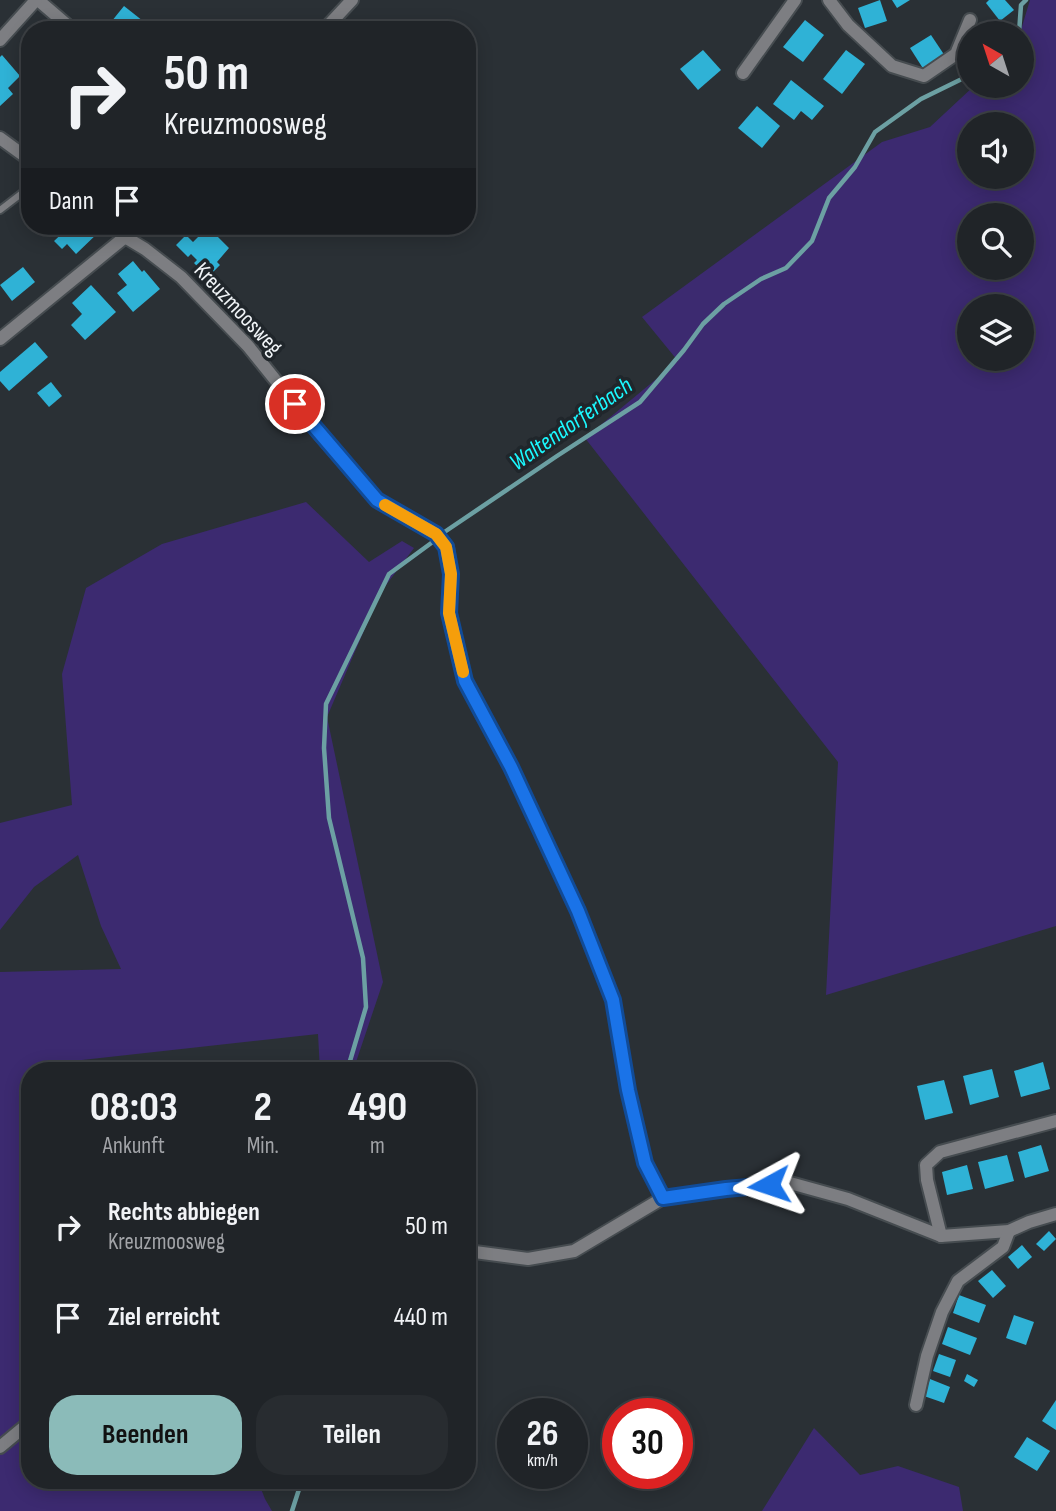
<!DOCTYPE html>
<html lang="de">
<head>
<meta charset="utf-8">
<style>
  :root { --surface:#202428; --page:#282c30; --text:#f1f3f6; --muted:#a2a4a8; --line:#3d4145; --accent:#8bbbb9 }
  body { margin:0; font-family:"Sofia Sans Condensed",sans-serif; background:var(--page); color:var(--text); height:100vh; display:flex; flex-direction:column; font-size:26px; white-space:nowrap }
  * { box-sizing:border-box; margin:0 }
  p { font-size:23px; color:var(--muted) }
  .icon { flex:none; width:38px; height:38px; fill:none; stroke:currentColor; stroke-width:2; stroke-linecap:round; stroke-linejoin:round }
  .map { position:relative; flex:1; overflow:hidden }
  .details { position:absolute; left:21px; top:1062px; width:455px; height:427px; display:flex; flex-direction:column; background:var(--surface); border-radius:28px; box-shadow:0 4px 18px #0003,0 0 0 2px var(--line) }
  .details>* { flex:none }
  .hud { position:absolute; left:21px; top:21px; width:455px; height:214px; border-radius:28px; box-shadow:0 4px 18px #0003,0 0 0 2px var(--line); background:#202428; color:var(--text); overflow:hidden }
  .needle { width:46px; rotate:321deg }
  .buttons { position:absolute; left:957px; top:21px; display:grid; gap:14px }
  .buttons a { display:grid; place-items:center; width:77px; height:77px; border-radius:50%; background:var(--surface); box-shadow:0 4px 18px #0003,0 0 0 2px var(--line); font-size:35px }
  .speed { position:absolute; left:497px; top:1398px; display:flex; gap:14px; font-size:35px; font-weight:700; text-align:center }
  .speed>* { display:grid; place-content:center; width:91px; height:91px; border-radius:50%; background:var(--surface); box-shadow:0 4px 18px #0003,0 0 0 2px var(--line); line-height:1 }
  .speed small { font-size:18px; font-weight:400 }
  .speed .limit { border:10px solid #d22; background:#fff; color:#111 }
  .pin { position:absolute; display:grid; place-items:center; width:60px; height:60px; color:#fff; margin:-30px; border:4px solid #fff; border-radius:50%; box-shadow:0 2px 7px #0007 }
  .me { position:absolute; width:77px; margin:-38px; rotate:265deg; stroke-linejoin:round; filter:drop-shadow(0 0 5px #0008) }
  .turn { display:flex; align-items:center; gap:24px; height:147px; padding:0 28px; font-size:32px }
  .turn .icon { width:91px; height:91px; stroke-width:2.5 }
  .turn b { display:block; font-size:49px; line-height:60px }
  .then { display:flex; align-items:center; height:66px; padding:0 28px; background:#0003; gap:14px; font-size:26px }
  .eta { display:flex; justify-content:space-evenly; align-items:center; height:119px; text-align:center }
  .eta b { font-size:42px; font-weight:700; line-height:49px }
  .button { display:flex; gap:14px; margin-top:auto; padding:14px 28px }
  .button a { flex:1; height:80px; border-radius:28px; background:var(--accent); color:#111; font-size:28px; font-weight:700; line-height:80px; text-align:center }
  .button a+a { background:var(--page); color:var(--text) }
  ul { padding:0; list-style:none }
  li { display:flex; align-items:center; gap:21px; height:91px; padding:0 28px }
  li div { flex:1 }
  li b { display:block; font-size:26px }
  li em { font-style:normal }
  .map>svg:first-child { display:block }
  .green { fill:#3c2a70; fill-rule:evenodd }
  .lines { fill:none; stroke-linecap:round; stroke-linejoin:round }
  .stream { stroke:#6ca0a3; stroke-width:4.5 }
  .building { fill:#2fb2d6 }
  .service-casing { stroke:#464c50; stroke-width:10 }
  .minor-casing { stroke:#464c50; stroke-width:16 }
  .service { stroke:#7d7e82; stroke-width:6 }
  .minor { stroke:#7d7e82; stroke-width:12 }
  .route-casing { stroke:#114b97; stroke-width:18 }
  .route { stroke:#1a73e8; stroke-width:12 }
  .slow { stroke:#f59e0b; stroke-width:12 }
  .labels { text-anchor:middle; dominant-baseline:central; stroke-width:7; stroke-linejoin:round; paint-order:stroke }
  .street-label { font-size:23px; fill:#f1f5f8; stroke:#20262b }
  .water-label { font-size:24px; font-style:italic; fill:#1bf9ff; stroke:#20262b }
</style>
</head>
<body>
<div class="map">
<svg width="1056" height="1511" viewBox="0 0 1056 1511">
  <rect width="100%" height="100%" fill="#2a3035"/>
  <g class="green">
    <path d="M1030,0H1056V926L826,995L838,762L585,438L678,361L642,317L882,142L930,127L974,86H1022V33H1020ZM970,124H1022V177H970ZM970,215H1022V268H970ZM970,306H1022V359H970Z"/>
    <path d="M306,502L369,562L402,541L414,548L380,593L327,717L383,982L353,1071H320L318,1034L82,1060L69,1071H30V1480L258,1481L265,1499L272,1511H0V972L121,969L101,926L78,855L34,887L0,930V823L72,805L62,674L86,588L162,544Z"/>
    <path d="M814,1428L860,1475L898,1466L959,1487L963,1511H762Z"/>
  </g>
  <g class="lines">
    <g class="stream">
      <path d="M1019,33L1021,5L1026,0"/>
      <path d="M443,533L557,456L640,402L684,350L703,324L724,304L761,279L786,268L812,241L829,198L855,167L875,132L921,99L970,75"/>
      <path d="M347,1071L366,1007L363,958L329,818L324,748L326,704L389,574L434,541"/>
      <path d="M292,1511L302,1480"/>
    </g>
  </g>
  <g class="building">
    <path d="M880,0L887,21L865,28L858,8Z"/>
    <path d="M892,0H910L897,8Z"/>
    <path d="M989,0H1005L1014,10L1000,21L986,3Z"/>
    <path d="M124,6L143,21L136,30H110L107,27Z"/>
    <path d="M805,20L824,35L803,62L783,47Z"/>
    <path d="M931,35L945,56L924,70L910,48Z"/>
    <path d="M703,50L721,70L698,90L680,69Z"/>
    <path d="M846,50L865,64L842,94L823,79Z"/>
    <path d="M2,55L20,76L8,88L13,94L0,106V57Z"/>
    <path d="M791,80L824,106L812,120L801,111L794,120L773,104Z"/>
    <path d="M757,106L780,126L762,148L738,128Z"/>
    <path d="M30,197V218L19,206Z"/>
    <path d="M68,226H96L100,231L76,254L67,244L62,249L54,241L69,227Z"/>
    <path d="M194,226H212L217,230L214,233L229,248L217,262L220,265L208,277L194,263L197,260L191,254L188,257L176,245L186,235L193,242L200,235L192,227Z"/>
    <path d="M133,261L142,272L144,270L160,289L133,312L117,293L127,285L118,274Z"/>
    <path d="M23,267L35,282L12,301L0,285Z"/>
    <path d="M91,285L116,312L85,340L71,325L82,314L72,303Z"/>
    <path d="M35,342L48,357L9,391L0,381V372Z"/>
    <path d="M51,382L62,396L49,407L37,393Z"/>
    <path d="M1043,1062L1050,1089L1021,1097L1014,1071Z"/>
    <path d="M992,1069L999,1097L970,1105L963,1076Z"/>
    <path d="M944,1080L953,1113L925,1120L917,1086Z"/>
    <path d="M1041,1145L1049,1171L1025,1178L1018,1152Z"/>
    <path d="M1007,1155L1014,1181L985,1189L978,1162Z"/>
    <path d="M967,1165L973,1189L947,1195L942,1172Z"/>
    <path d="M1049,1231L1056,1239L1044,1251L1036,1244Z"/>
    <path d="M1022,1245L1032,1257L1018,1269L1008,1257Z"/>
    <path d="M992,1270L1006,1286L993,1298L978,1281Z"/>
    <path d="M959,1295L986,1305L979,1323L953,1313Z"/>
    <path d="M1014,1315L1034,1322L1026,1345L1006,1338Z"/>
    <path d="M948,1327L977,1338L970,1355L942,1344Z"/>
    <path d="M939,1354L956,1360L950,1377L933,1371Z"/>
    <path d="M967,1374L978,1380L974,1387L964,1381Z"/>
    <path d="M930,1379L950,1387L944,1403L924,1396Z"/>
    <path d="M1056,1400V1430L1042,1421Z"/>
    <path d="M1027,1437L1050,1451L1037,1471L1014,1457Z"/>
  </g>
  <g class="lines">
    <g class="service-casing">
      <path id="service" d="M0,210L30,187"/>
    </g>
    <g class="minor-casing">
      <g id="minor">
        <path d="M38,0L73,30"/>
        <path d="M829,0L848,25L892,66L924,76L956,54L970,20"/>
        <path d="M324,30L352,0"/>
        <path d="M0,40L36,0"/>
        <path d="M743,73L795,0"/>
        <path d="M0,138L30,160"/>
        <path d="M111,226L125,237L145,249L181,277L248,346L310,423L377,500L436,534L447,547L451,574L449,613L465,681L511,767L578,911L613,1000L628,1090L645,1163L663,1198"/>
        <path d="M0,339L125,237L135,226"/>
        <path d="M941,1236L927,1180L926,1165L940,1152L1056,1121"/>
        <path d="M467,1251L528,1259L574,1251L663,1198L726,1189L790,1183L848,1199L941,1236L1009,1231L1029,1222L1056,1214"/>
        <path d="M916,1405L927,1356L942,1312L958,1281L1003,1247L1009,1231"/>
        <path d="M0,1447L30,1422"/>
      </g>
    </g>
    <use href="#service" class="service"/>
    <use href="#minor" class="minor"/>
  </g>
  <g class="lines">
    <g class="route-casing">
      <path id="route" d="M295,404L377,500L436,534L446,547L451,574L449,613L465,681L511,767L578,911L613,1000L628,1090L645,1163L663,1198L726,1189L769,1185"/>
    </g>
    <use href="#route" class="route"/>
    <path class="slow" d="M385,505L436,534L446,547L451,574L449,613L463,672"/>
  </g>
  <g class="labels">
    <g class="street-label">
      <text transform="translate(238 309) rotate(47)">Kreuzmoosweg</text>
    </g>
    <g class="water-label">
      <text transform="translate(571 424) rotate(-35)">Waltendorferbach</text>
    </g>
  </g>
</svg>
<div class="buttons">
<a><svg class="needle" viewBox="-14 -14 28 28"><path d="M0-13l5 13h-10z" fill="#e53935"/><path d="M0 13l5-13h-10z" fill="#a2a4a8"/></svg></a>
<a><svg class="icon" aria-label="sound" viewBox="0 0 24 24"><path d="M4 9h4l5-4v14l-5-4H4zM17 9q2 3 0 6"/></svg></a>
<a><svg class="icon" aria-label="search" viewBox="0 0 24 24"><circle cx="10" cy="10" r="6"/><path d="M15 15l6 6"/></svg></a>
<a><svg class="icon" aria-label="layers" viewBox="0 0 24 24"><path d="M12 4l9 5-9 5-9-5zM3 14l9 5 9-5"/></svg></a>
</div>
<div class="speed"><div>26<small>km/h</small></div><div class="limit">30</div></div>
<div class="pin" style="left:295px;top:404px;background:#d93025"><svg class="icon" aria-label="arrive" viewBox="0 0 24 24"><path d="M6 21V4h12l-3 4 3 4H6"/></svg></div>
<svg class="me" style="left:769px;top:1185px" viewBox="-20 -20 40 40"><path d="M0-17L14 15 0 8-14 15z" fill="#1a73e8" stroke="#fff" stroke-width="4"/></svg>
<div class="hud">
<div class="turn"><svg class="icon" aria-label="right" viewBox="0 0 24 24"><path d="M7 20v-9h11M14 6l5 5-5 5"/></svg><div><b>50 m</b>Kreuzmoosweg</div></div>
<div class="then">Dann<svg class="icon" aria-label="arrive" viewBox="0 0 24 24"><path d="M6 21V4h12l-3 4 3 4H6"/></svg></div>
</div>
<section class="details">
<div class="eta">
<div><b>08:03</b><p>Ankunft</p></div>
<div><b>2</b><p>Min.</p></div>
<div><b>490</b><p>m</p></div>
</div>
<ul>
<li><svg class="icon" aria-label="right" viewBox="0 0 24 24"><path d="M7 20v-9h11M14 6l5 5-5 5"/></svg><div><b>Rechts abbiegen</b><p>Kreuzmoosweg</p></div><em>50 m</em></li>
<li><svg class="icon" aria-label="arrive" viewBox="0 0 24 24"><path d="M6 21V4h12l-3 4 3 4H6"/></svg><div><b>Ziel erreicht</b></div><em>440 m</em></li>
</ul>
<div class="button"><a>Beenden</a><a>Teilen</a></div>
</section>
</div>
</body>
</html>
